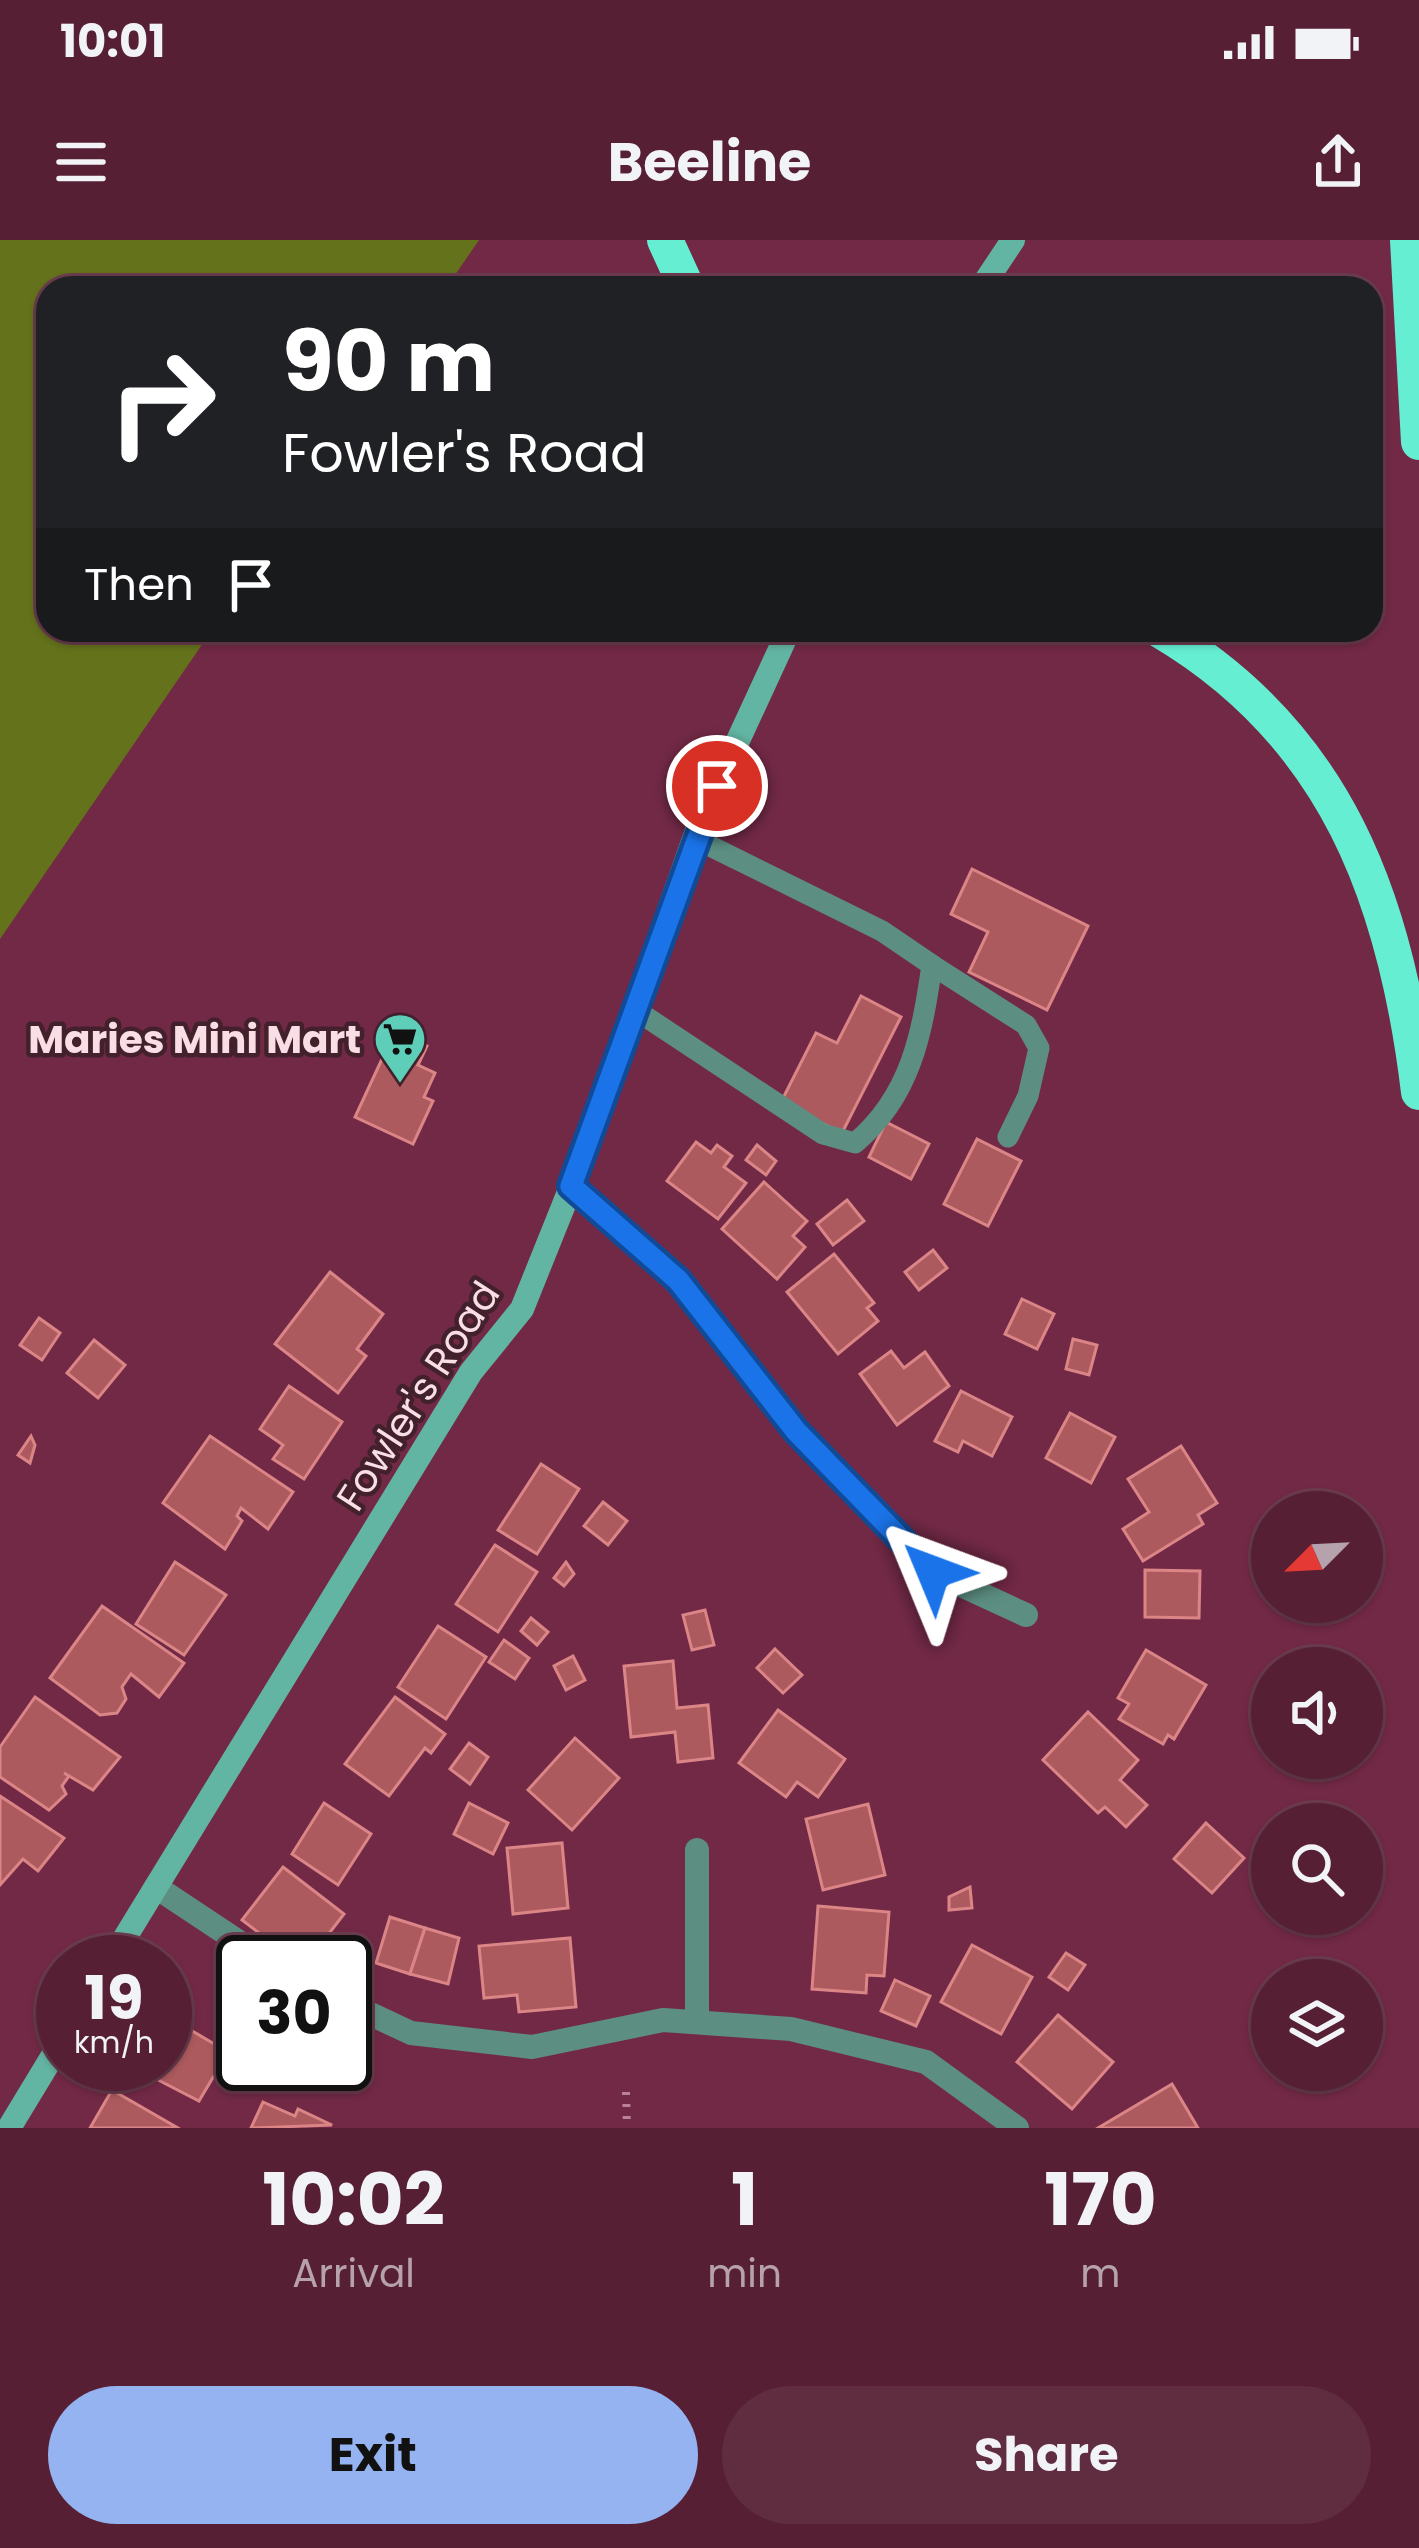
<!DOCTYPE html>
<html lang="en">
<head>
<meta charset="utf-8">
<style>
  :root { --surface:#561f34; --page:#5f2c40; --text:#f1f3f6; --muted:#b6a2ac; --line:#6c3d4f; --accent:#95b2f1 }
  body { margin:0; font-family:Poppins,sans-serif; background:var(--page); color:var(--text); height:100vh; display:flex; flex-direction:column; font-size:45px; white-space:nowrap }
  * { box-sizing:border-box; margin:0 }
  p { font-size:39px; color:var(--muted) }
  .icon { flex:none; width:66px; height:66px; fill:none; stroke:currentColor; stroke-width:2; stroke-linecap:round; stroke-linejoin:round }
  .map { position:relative; height:1888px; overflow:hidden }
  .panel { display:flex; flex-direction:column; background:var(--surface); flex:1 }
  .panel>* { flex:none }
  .hud { position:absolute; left:36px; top:36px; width:1347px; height:366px; border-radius:36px; box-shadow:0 3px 9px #0004,0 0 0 3px var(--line); background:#202124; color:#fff; overflow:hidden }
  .needle { width:78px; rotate:246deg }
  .fabs { position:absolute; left:1251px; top:1251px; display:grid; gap:24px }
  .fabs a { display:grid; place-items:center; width:132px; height:132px; border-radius:50%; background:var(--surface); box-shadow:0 3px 9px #0004,0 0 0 3px var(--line); font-size:60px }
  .speed { position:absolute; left:36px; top:1695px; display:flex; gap:24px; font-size:60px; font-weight:700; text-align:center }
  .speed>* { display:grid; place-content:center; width:156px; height:156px; border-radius:50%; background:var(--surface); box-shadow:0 3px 9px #0004,0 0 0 3px var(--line); line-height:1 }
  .speed small { font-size:30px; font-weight:400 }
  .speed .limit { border:6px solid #111; border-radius:18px; background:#fff; color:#111 }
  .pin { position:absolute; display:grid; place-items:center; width:102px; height:102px; color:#fff; margin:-51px; border:6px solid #fff; border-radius:50%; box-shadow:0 3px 12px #0007 }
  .me { position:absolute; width:132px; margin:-66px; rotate:314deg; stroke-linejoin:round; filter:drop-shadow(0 0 9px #0008) }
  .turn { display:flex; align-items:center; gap:42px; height:252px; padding:0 48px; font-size:54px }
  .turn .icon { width:156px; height:156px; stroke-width:2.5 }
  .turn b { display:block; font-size:84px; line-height:102px }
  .then { display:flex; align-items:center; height:114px; padding:0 48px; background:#0003; gap:24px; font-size:45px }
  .eta { display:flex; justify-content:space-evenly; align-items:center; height:204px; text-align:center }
  .eta b { font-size:72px; font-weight:700; line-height:84px }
  .button { display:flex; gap:24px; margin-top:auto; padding:24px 48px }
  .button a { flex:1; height:138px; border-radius:72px; background:var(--accent); color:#111; font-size:48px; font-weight:700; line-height:138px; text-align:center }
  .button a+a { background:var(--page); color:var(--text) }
  .status { display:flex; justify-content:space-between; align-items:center; height:84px; padding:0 60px; background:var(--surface); direction:ltr }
  .status svg { height:33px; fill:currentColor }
  header { display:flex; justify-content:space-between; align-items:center; height:156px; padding:0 48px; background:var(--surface); font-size:54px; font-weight:700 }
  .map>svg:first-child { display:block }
  .green { fill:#64721b }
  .building { fill:#ad5a5e; stroke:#dc8587; stroke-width:3 }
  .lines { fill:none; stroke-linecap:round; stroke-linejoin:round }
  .path { stroke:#b68496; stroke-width:8; stroke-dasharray:3 9; stroke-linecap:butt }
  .lane { stroke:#5c8e82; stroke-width:21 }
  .street { stroke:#5c8e82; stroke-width:24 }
  .secondary { stroke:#63b5a3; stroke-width:24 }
  .highway { stroke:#66eed3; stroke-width:36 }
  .route-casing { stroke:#114b97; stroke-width:30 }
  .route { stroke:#1a73e8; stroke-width:21 }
  .labels { text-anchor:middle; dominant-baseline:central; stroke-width:9; stroke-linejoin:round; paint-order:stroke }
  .poi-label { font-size:39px; font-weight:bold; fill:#fadee6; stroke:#42212c; text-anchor:end }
  .street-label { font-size:39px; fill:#fadee6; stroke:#42212c }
</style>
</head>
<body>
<div class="status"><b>10:01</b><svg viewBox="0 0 49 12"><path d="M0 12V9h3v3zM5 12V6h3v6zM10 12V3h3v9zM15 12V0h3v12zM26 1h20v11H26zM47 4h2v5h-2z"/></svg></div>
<header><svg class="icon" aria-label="menu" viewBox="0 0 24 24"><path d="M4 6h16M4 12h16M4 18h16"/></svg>Beeline<svg class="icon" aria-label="share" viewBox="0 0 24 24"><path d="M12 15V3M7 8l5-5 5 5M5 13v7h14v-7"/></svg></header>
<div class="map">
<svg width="1419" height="1888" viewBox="0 0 1419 1888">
  <rect width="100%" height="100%" fill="#722946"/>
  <path class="green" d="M0,0H479L446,48H48V390H212L0,699Z"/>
  <g class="building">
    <path d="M972,629L1088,686L1047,770L969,732L988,692L951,674Z"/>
    <path d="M861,756L901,777L842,893L781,862L816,793L837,803Z"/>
    <path d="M395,791L427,806L418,825L435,833L424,857L433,861L413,904L355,877Z"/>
    <path d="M886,882L929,904L911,939L869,917Z"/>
    <path d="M977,899L1021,921L988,986L944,964Z"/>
    <path d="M696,902L711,913L717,905L732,916L724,927L746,943L718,979L667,941Z"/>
    <path d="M757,905L776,921L766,935L746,920Z"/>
    <path d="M764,942L807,981L793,996L805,1007L777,1039L722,989Z"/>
    <path d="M847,960L864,981L833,1005L817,984Z"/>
    <path d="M933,1010L947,1028L919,1050L905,1032Z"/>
    <path d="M834,1014L874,1063L867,1068L878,1081L838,1114L787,1052Z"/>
    <path d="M330,1032L383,1074L357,1109L366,1116L338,1153L275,1104Z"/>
    <path d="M1022,1059L1054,1074L1037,1109L1005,1094Z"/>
    <path d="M39,1078L60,1093L42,1120L20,1105Z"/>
    <path d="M1073,1099L1097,1105L1089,1135L1066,1129Z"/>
    <path d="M94,1100L125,1125L98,1158L67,1133Z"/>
    <path d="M891,1111L904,1128L925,1112L949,1146L897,1185L860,1134Z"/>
    <path d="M289,1146L342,1182L304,1239L273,1219L283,1205L260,1189Z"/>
    <path d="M961,1151L1012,1177L992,1216L963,1201L958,1212L935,1201Z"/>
    <path d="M1070,1173L1115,1197L1091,1243L1046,1218Z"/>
    <path d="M31,1196L35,1205L30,1223L18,1215Z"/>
    <path d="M210,1196L293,1252L268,1289L241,1268L237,1276L242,1281L225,1309L163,1263Z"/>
    <path d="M1181,1206L1217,1263L1198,1275L1203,1284L1143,1321L1123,1289L1149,1272L1128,1239Z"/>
    <path d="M541,1224L579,1249L537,1314L498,1290Z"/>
    <path d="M603,1262L627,1281L608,1305L584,1286Z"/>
    <path d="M495,1305L537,1332L498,1392L456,1364Z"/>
    <path d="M175,1322L226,1355L184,1415L136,1384Z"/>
    <path d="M566,1322L574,1334L564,1346L554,1338Z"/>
    <path d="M1145,1330L1200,1331L1199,1378L1145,1377Z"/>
    <path d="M102,1366L184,1423L159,1457L131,1434L122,1447L126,1459L117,1473L100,1475L50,1438Z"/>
    <path d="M705,1370L714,1405L692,1410L683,1375Z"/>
    <path d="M531,1378L548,1392L537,1405L521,1391Z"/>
    <path d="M438,1386L486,1417L446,1479L398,1447Z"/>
    <path d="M504,1400L529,1418L515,1439L489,1422Z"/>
    <path d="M775,1409L802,1435L783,1453L757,1428Z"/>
    <path d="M1146,1410L1206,1445L1174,1499L1168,1495L1163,1504L1119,1479L1129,1464L1118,1458Z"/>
    <path d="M573,1416L585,1440L566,1450L554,1426Z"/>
    <path d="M673,1421L677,1468L708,1465L713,1518L678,1522L675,1492L631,1497L624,1426Z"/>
    <path d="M35,1457L120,1517L93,1550L64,1533L69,1536L62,1546L66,1554L49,1570L0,1537V1507Z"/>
    <path d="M395,1457L445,1494L431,1513L425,1508L389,1556L345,1524Z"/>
    <path d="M778,1470L845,1519L818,1557L797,1542L786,1557L739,1523Z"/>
    <path d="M1088,1472L1138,1520L1120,1540L1147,1565L1126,1587L1105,1567L1098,1573L1043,1520Z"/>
    <path d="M575,1498L619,1538L572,1590L528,1550Z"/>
    <path d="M469,1503L488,1517L470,1544L450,1529Z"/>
    <path d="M0,1556L64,1598L38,1631L23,1619L0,1645Z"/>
    <path d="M324,1563L371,1594L338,1645L292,1614Z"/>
    <path d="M469,1563L508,1583L493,1614L454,1594Z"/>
    <path d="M868,1564L885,1635L823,1650L806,1579Z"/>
    <path d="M1206,1583L1244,1618L1212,1653L1174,1619Z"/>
    <path d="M562,1603L568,1668L513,1674L507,1608Z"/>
    <path d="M283,1627L344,1674L307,1722H297L242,1680Z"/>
    <path d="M970,1647L972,1668L949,1670V1657Z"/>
    <path d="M818,1666L889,1672L884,1736L867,1735L866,1753L812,1749Z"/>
    <path d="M390,1677L425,1688L410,1734L376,1723Z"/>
    <path d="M425,1688L459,1698L448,1744L410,1734Z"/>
    <path d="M570,1698L576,1767L519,1772L517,1755L484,1758L479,1706Z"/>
    <path d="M972,1705L1032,1737L1001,1794L941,1762Z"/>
    <path d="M1066,1713L1085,1725L1068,1750L1049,1737Z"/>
    <path d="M895,1740L930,1756L916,1786L881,1771Z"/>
    <path d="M165,1775L228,1812L199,1861L131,1826L165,1824Z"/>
    <path d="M1058,1775L1113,1822L1072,1869L1017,1822Z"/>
    <path d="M1172,1844L1198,1888H1098Z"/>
    <path d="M112,1850L178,1888H90Z"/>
    <path d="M263,1862L295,1876L298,1869L332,1885L251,1888Z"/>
  </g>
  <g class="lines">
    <path class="path" d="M626,1852L627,1888"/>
    <g class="lane">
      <path d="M932,725L1026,785L1039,808L1028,856L1008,897"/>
      <path d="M634,769L823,894L855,903C911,856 922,794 932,725L882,691L694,598"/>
    </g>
    <g class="street">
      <path d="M571,947L678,1040L796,1191L933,1332L1026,1375"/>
      <path d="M156,1647L269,1722"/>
      <path d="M345,1762L411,1793L532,1807L663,1780L791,1789L926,1822L1017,1888"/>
      <path d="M697,1782V1610"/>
    </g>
    <g class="secondary">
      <path d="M981,48L1013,0"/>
      <path d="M110,1722L471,1132L522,1069L571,947L699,585L789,390"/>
      <path d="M9,1888L63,1799"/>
    </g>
    <g class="highway">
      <path d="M665,0L687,48"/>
      <path d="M1408,0L1419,202"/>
      <path d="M1160,390C1336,494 1396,659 1419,852"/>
    </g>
  </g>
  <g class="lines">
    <g class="route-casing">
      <path id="route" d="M717,546L571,946L678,1040L796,1191L933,1332"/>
    </g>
    <use href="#route" class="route"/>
  </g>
  <defs>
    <g id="supermarket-pin" transform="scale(2.7)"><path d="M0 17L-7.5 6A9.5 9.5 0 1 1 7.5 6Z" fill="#5eceb8" stroke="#42212c"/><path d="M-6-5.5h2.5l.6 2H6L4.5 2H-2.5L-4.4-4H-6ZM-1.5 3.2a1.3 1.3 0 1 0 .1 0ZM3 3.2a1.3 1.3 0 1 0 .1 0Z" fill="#111"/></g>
  </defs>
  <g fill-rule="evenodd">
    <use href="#supermarket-pin" x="400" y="799"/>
  </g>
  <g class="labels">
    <g class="poi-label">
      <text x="361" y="799">Maries Mini Mart</text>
    </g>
    <g class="street-label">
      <text transform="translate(418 1156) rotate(-57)">Fowler's Road</text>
    </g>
  </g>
</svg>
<div class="fabs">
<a><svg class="needle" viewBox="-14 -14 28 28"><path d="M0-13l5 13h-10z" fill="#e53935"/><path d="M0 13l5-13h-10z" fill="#b6a2ac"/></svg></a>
<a><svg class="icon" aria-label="sound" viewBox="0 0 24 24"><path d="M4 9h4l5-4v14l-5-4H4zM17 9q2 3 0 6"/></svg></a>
<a><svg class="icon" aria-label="search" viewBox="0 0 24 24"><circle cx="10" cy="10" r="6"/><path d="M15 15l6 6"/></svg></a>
<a><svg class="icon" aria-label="layers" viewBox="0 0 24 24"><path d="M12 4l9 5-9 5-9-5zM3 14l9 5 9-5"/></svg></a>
</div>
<div class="speed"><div>19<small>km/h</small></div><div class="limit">30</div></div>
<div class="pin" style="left:717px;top:546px;background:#d93025"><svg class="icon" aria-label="arrive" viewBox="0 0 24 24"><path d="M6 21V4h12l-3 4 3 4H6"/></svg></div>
<svg class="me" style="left:933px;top:1332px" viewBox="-20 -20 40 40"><path d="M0-17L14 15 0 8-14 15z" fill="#1a73e8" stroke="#fff" stroke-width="4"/></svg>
<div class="hud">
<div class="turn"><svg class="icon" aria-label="right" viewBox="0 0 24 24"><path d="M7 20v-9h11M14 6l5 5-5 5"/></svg><div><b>90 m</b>Fowler's Road</div></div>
<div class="then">Then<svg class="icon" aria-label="arrive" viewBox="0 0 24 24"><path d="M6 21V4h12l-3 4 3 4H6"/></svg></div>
</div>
</div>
<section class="panel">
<div class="eta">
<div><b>10:02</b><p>Arrival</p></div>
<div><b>1</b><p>min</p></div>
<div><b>170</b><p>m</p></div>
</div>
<div class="button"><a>Exit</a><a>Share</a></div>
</section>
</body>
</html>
